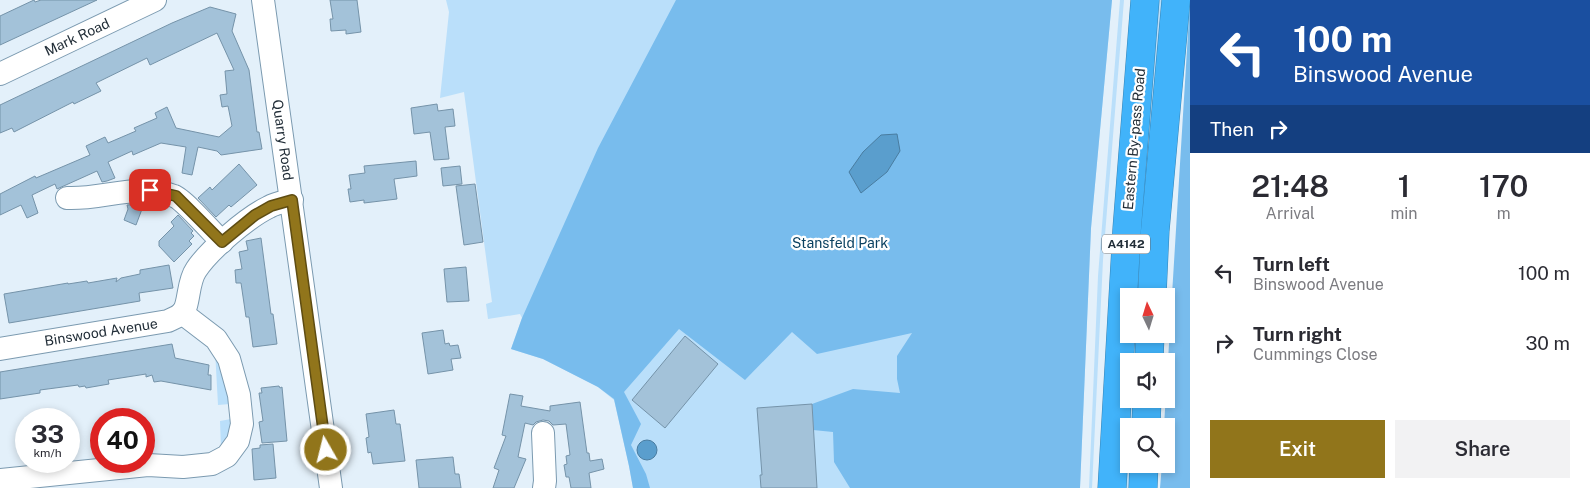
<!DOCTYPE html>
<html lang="en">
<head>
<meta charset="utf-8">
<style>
  :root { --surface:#fff; --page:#f2f2f3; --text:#2b2b33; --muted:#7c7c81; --accent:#91751b }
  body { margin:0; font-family:"Public Sans",sans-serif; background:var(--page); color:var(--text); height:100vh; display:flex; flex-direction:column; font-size:19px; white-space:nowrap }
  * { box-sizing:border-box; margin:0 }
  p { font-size:16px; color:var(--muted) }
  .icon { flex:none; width:28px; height:28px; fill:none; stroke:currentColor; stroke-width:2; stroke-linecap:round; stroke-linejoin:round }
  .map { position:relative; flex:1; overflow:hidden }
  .drawer { display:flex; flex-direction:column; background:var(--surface); width:400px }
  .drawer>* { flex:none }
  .top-card { background:#1a4fa0; color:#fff; overflow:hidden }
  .needle { width:32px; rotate:356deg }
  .fabs { position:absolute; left:1120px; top:288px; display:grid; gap:10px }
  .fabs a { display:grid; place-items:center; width:55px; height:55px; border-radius:0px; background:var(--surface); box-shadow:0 2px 8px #0003; font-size:25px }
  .speed { position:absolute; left:15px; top:408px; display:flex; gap:10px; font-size:25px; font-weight:700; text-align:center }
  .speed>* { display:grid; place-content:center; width:65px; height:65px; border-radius:50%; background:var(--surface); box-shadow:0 2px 8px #0003; line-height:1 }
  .speed small { font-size:12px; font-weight:400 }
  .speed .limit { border:8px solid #d22; background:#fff; color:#111 }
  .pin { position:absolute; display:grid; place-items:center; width:42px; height:42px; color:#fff; margin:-21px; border-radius:10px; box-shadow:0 2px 8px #0006 }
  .me { position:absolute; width:55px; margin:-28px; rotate:352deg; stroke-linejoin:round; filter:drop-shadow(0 0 4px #0008) }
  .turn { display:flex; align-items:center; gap:18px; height:105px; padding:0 20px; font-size:22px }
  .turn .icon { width:65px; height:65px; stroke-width:2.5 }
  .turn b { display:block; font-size:35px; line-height:42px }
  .then { display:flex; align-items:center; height:48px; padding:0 20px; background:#0003; gap:10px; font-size:19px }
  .eta { display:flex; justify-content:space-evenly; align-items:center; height:85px; text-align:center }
  .eta b { font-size:30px; font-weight:600; line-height:35px }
  .primary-button { display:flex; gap:10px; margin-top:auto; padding:10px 20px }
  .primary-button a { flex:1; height:58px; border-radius:0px; background:var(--accent); color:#fff; font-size:20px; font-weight:600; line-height:58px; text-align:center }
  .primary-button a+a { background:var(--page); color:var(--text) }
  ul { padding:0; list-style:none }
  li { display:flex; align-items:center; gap:15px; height:70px; padding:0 20px }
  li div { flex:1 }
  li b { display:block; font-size:19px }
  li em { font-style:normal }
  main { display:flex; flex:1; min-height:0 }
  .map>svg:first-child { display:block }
  .green { fill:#badffa }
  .forest { fill:#78bced }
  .water { fill:#5a9ecd; stroke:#497ca0 }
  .building { fill:#a3c2d9; stroke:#7593a9 }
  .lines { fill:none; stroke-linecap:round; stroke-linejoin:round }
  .minor-casing { stroke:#7b9ab0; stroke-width:24 }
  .highway-casing { stroke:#3684b6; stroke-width:29 }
  .minor { stroke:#fff; stroke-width:22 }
  .highway { stroke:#41b3fa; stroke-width:28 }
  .route-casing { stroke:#5e4c12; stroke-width:12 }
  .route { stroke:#91751b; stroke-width:9 }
  .labels { text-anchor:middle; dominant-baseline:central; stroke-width:4.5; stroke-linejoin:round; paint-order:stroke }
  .shield { fill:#fff; stroke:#646d74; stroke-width:1 }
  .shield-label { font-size:12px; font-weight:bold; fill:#222e38 }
  .street-label { font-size:14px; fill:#222e38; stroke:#fff }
  .park-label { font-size:14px; fill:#0a4161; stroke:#fff }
</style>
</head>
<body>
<main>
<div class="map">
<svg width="1190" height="488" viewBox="0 0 1190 488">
  <rect width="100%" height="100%" fill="#e3f0fa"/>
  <g class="green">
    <path d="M446,0H1112L1091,228L1080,488H633L629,466L614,400L598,387L543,359L511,349L522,318L520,314L488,319L486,304L492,302L464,92L440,98L449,12Z"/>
    <path d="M1120,0H1124L1103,260L1092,488H1089L1098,276Z"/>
    <path d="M1153,0H1164L1141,296H1131Z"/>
    <path d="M1129,334H1138L1137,361H1129V399H1135L1134,426H1129V464H1133L1132,488H1121Z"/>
    <path d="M215,350C227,367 240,420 229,439C228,442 224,445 221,448L220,421L231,419L230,404L218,405Z"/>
  </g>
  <g class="forest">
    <path d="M676,0H1112L1091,228L1080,488H850L834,462L833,432L813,430L812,404L853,389L900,393L897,379V356L912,333L817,354L792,332L745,380L679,329L624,392L641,424L631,445L646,474L650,488H633L629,466L614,399L598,387L543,359L511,349L522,318L598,148Z"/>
    <path d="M1190,0V488H1160L1162,464H1166V426H1164Z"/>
  </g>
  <g class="water">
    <path d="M897,134L900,151L887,172L861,193L849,172L863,152L881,135Z"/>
    <circle cx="647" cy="450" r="10"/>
  </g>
  <g class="building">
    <path d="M34,0L35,2L41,0H97L0,45V16Z"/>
    <path d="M330,0H357L361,32L346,34V30L331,31L330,19H333Z"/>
    <path d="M210,7L236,14L232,31L249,70L257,132H259L262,149L221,155L217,151L198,147L192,175L182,173L186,147L161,143L133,155L132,151L108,162L115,178L107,181L102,182L97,171L57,189L55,184L32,195L38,213L27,218L21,205L0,215V194L35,176L36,178L90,155L86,146L105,137L108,143L136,131L134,128L157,118L155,113L167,107L176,128L219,137L232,126L228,106L222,107L220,95L227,94L225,71L234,70L217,33L150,65L147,58L96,83L101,91L74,104L73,102L14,132L12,128L0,133V105L172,23Z"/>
    <path d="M437,104L438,111L453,109L455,126L445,127L449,159L434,160L430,132L414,134L411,108Z"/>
    <path d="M416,161L417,176L394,179L397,199L364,203V200L350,202L348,189H351L349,175L365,173L364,166Z"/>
    <path d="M239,164L257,185L231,207L229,205L216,217L198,198L210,187L212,190Z"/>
    <path d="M460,166L462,184L443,186L441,168Z"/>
    <path d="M475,184L483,242L464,245L456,186Z"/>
    <path d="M142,204V209L136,225L124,220L128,209L127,205Z"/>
    <path d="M178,215L193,231L191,233L194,236L189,241L192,244L174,262L159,246V241L174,226L171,222Z"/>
    <path d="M261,238L271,314H273L277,344L253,347L249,317H246L241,283H236L235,270L242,269L239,252L248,250L246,241Z"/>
    <path d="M169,265L173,288L139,293L140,301L9,323L4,294L68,283V284L87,281L88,283L117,278L116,282L121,278L140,274V270Z"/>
    <path d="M466,267L469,301L447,302L444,269Z"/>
    <path d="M443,330L445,344L449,343L450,346L458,345L461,358L451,359L453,370L428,374L422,333Z"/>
    <path d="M685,336L718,364L665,428L632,400Z"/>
    <path d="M172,344L175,358L209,365L208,375H211V390L161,381L154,382L152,375L146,377V374L108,380L109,384L86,388L85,386L79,387L78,385L40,390V393L0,399V372Z"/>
    <path d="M279,386L280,388L282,387L287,441L262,443L259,422L263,421L259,393H262L261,388Z"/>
    <path d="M510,394L523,396L521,406L550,411V406L580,402L587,453H589L590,461L602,459L604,469L589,473L591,488H571L569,477H566L564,465L567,464L566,456L570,455L566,424L553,425L549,421L543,420L536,422L533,425L525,423L518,457L526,459L514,488H493L499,470L494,468L506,436L502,435Z"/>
    <path d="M812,404L817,488H761L760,475H762L757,408Z"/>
    <path d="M394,410L396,424H400L405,461L373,464L371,452L368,453L366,438L369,437L366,414Z"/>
    <path d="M273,444L276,478L254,480L252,449L260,448V445Z"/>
    <path d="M453,457L455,474H459L461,488H419L416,460Z"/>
  </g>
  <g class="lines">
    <g class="minor-casing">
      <g id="minor">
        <path d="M263,0L331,488"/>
        <path d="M0,74L155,0"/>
        <path d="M67,198C102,200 140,182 174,196C183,199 213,233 222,242"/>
        <path d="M0,349L168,321C172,319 178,317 182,313C190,305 187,283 196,270C209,250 248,217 269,207C276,203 284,202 292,200"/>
        <path d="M543,433L545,481L544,488"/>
        <path d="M0,480L148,465L183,467L212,464L227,456L238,441L242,424L239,395L229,359L216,339L182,313"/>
      </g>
    </g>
    <g class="highway-casing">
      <g id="highway">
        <path d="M1152,296L1155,231L1176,0"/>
        <path d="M1149,361L1150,334"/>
        <path d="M1146,426L1147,399"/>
        <path d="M1112,488L1127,228L1145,0"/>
        <path d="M1143,488L1144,464"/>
      </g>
    </g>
    <use href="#minor" class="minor"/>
    <use href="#highway" class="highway"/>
  </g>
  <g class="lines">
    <g class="route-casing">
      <path id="route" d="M150,190L176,196L222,242L255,215L271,206L292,200L326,450"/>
    </g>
    <use href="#route" class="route"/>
  </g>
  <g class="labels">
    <rect class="shield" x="1102" y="234.5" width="48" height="19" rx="4"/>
    <g class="shield-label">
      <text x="1126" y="244">A4142</text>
    </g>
    <g class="street-label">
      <text transform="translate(77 37) rotate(-25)">Mark Road</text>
      <text transform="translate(1134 139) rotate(-85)">Eastern By-pass Road</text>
      <text transform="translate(283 140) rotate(82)">Quarry Road</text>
      <text transform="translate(101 332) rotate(-9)">Binswood Avenue</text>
    </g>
    <g class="park-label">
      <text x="840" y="243">Stansfeld Park</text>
    </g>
  </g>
</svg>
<div class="fabs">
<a><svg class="needle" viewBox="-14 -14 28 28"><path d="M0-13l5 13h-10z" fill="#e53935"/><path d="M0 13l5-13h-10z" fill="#7c7c81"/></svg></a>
<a><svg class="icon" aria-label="sound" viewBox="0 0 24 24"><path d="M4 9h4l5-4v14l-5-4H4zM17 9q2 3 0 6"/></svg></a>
<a><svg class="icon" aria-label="search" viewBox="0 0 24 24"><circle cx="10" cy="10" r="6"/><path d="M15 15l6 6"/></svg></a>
</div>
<div class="speed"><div>33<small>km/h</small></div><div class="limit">40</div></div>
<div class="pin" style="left:150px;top:190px;background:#d93025"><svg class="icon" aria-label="arrive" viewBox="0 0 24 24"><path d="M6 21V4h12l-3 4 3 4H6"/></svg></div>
<svg class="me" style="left:326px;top:450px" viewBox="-20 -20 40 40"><circle r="17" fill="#91751b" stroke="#fff" stroke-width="3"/><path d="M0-11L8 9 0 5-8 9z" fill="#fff"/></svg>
</div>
<section class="drawer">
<div class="top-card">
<div class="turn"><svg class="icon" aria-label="left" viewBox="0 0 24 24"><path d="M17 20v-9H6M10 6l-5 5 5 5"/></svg><div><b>100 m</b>Binswood Avenue</div></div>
<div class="then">Then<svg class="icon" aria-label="right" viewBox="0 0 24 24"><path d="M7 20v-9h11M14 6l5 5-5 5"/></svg></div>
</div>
<div class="eta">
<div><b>21:48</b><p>Arrival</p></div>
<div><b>1</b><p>min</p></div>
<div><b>170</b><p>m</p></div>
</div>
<ul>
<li><svg class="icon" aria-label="left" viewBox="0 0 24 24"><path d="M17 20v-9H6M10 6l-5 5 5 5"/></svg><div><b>Turn left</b><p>Binswood Avenue</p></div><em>100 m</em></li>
<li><svg class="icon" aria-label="right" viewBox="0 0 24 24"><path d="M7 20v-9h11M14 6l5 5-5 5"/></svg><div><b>Turn right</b><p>Cummings Close</p></div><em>30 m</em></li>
</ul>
<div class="primary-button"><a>Exit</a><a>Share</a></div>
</section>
</main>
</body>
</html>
